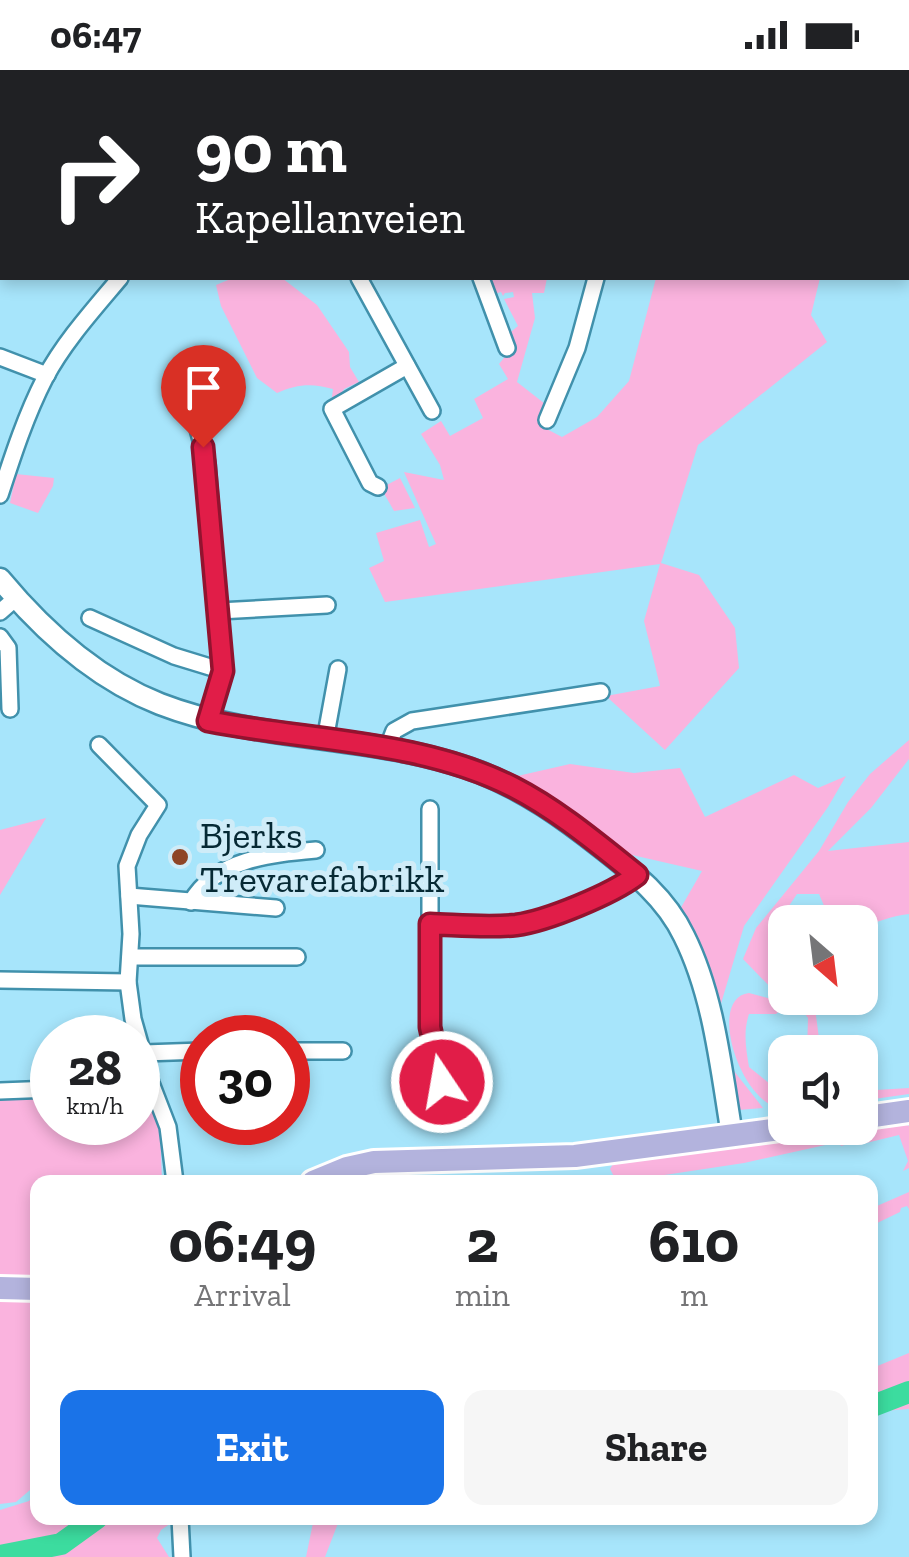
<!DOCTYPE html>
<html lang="en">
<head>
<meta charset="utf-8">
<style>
  :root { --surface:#fff; --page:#f6f6f6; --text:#202124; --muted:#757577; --accent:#1a73e8 }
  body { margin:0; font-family:"Zilla Slab",serif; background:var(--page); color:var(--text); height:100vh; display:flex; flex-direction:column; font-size:38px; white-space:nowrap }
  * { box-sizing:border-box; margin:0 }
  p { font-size:32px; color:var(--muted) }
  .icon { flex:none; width:55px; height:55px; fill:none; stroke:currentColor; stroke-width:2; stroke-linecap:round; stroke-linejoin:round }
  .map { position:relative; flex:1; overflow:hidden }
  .details { position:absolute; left:30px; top:1105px; width:848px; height:350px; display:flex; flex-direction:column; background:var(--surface); border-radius:20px; box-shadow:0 5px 15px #0003 }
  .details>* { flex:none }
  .banner { position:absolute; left:0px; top:0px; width:910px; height:210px; box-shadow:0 5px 15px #0003; background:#202124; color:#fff; overflow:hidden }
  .needle { width:65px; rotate:152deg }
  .fabs { position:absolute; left:768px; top:835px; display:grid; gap:20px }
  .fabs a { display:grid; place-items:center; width:110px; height:110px; border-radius:20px; background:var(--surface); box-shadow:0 5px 15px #0003; font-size:50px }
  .speed { position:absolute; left:30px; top:945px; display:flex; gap:20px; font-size:50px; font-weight:700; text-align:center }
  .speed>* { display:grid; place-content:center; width:130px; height:130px; border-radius:50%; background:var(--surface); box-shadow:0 5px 15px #0003; line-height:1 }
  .speed small { font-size:25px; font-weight:400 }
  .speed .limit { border:15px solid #d22; background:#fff; color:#111 }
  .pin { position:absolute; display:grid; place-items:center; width:85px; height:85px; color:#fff; margin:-102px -42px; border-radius:50% 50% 50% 0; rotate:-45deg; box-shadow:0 0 10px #0007 }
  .pin .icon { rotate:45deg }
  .me { position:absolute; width:110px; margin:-55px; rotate:348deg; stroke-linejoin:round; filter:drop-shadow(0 0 8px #0008) }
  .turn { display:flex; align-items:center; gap:35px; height:210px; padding:0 30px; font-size:45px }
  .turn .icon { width:130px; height:130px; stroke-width:2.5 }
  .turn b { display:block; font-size:70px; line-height:85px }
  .eta { display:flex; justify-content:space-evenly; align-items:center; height:170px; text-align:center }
  .eta b { font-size:60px; font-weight:800; line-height:70px }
  .button { display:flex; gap:20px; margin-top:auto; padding:20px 30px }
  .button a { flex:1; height:115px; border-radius:20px; background:var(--accent); color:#fff; font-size:40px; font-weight:800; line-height:115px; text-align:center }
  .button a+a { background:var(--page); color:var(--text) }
  .status { display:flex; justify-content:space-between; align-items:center; height:70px; padding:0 50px; background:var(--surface); direction:ltr }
  .status svg { height:28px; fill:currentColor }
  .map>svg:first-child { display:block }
  .green { fill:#fab3de }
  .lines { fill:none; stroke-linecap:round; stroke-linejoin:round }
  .river { stroke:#3cdc9f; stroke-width:22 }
  .street-casing { stroke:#4191ac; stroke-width:20 }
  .secondary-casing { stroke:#4191ac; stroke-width:25 }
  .primary-casing { stroke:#fff; stroke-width:28 }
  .highway-casing { stroke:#fff; stroke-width:32 }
  .street { stroke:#fff; stroke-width:15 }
  .secondary { stroke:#fff; stroke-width:20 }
  .primary { stroke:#b3b3dd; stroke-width:22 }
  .highway { stroke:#8080c6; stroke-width:28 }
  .route-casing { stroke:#92132f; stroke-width:25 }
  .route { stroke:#e11d48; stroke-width:18 }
  .poi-dot { fill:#8e4526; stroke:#cfecf8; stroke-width:4 }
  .labels { text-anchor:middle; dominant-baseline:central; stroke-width:10; stroke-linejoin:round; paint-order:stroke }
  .poi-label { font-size:38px; fill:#062934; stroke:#cfecf8; text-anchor:start }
</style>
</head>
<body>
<div class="status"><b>06:47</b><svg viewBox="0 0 49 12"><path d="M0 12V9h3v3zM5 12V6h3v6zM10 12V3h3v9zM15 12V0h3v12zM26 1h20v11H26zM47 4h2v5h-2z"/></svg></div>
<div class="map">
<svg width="909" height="1487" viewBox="0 0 909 1487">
  <rect width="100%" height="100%" fill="#a7e5fb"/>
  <g class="green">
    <path d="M0,0H814L815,2H2V65Z"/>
    <path d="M233,208H282L317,235L349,282L350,297L359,312L344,319L338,330L332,327L333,319C312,313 297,314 277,323L257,308L221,236L216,215Z"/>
    <path d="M485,208H547L544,223H532L535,248L517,312L549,337L539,355L562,367L597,347L629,311L656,208H820L811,245L827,272L698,375L661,493L699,505L735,558L739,598L665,680L606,626L660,616L644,551L660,494L385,532L369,498L384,491L376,463L420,450L429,477L436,474L404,402L444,410L440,395L421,364L441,351L450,366L483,348L474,329L508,309L499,294L512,278L507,265L518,256L504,229L514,227L513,222L505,223L503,226L501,222L490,225Z"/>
    <path d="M16,404L54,408L53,416L38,443L10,433Z"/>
    <path d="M400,408L415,438L394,441L381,418Z"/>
    <path d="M909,670V689L871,738L828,781L909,772V844C889,846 880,852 860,857V852H831L819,824H797L768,867L776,923L743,889L756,858L819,781L848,732L870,704Z"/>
    <path d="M570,694L634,703L680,698L705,747L794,705L818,718L846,706L828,737L744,856L720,937L679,841L702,801L619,782L513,707Z"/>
    <path d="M46,748L0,825V760Z"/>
    <path d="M749,923L779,931L782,939L776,944H749C743,962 746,979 749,997L785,1026V1039C742,1039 705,928 749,923Z"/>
    <path d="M807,931L815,938L820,976L832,982H807L808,948L802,940L789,937L790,932Z"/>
    <path d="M729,982L734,1001L763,1038L738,1040L726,983Z"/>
    <path d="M860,988L875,993L876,1020L909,1018V1024L860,1031Z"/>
    <path d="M147,1020L160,1057L162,1112H38L37,1206L0,1207V1028L52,1025V1052H138V1021Z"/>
    <path d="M902,1051L909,1056V1098L903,1101L908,1091L899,1065L862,1074L860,1071L841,1076L839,1072L744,1093L658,1106L647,1112H617L610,1099L613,1094Z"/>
    <path d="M909,1122V1139L907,1136L901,1138L900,1142L873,1155L876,1162L870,1165V1139Z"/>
    <path d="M38,1228L37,1414L16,1432L0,1434V1230Z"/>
    <path d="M909,1283V1339L870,1342V1299Z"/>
    <path d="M37,1422L38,1448H174V1451L161,1460L157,1468L169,1487H0V1440L29,1431Z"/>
    <path d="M314,1448H340L325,1487H306Z"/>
  </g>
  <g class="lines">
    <g class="river">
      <path d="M870,1337L909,1322"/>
      <path d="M0,1486L61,1474L97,1448"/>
    </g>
    <g class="street-casing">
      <g id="street">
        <path d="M0,152H2"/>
        <path d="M359,208L432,341"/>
        <path d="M481,208L507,278"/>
        <path d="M0,287L47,305"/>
        <path d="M190,329L207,393L223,601L209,651"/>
        <path d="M547,350L577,278L596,208"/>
        <path d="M378,417L370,413L332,339L407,296"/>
        <path d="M0,425C13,385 26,345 45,308C64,272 94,239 120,208"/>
        <path d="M219,541L327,535"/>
        <path d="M0,542L16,528"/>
        <path d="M90,548L174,586L223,601"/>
        <path d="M0,567L8,578L10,639"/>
        <path d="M325,670L338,599"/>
        <path d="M99,675L158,735L139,765L127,796L131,864L128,912L133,949L151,1013L168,1057L175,1112"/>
        <path d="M387,679L394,661L412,651L601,622"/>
        <path d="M430,739V957L441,1012"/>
        <path d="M129,826L276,838"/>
        <path d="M191,832C216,789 271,784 316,780"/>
        <path d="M430,853C459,855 487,858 516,855C547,851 612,824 637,805"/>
        <path d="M130,887H297"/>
        <path d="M0,910L128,912"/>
        <path d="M288,981H343"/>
        <path d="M144,983L202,981"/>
        <path d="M0,1021L52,1019"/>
        <path d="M381,1112L389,1090"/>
        <path d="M180,1448L182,1487"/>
      </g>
    </g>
    <g class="secondary-casing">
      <path id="secondary" d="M0,509C44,562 96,609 160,634C263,674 377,663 479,702C525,720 564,748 602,778C634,803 666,828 684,866C714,926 721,999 732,1065"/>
    </g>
    <g class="primary-casing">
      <g id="primary">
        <path d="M860,1048L909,1041"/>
        <path d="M313,1112L347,1098L374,1092L575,1086L787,1058"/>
        <path d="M0,1218L38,1219"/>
      </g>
    </g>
    <g class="highway-casing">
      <path id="highway" d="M900,0L903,2"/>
    </g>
    <use href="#street" class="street"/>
    <use href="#secondary" class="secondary"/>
    <use href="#primary" class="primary"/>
    <use href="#highway" class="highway"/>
  </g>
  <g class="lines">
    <g class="route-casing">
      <path id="route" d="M203,377L223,601L208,651C309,671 420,670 513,717C558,740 598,774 637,805C612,824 547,851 516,855C487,858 459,855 430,854V957L442,1012"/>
    </g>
    <use href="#route" class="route"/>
  </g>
  <circle class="poi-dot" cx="180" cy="787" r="10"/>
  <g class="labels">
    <g class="poi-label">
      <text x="200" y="765">Bjerks<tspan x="200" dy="44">Trevarefabrikk</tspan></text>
    </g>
  </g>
</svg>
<div class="fabs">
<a><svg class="needle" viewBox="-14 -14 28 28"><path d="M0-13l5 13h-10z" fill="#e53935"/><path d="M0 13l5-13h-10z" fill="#757577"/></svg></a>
<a><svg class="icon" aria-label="sound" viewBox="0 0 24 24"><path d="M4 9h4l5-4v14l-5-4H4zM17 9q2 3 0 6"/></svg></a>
</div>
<div class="speed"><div>28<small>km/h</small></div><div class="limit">30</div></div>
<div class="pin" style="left:203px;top:377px;background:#d93025"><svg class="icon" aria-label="arrive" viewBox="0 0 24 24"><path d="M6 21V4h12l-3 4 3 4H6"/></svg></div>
<svg class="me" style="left:442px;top:1012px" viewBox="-20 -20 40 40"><circle r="17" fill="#e11d48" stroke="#fff" stroke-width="3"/><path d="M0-11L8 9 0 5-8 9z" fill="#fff"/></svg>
<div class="banner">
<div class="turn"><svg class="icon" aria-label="right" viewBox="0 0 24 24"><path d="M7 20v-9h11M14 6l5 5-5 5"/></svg><div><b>90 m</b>Kapellanveien</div></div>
</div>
<section class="details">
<div class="eta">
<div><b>06:49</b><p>Arrival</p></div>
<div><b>2</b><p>min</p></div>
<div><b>610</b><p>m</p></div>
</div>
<div class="button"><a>Exit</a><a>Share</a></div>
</section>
</div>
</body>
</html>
